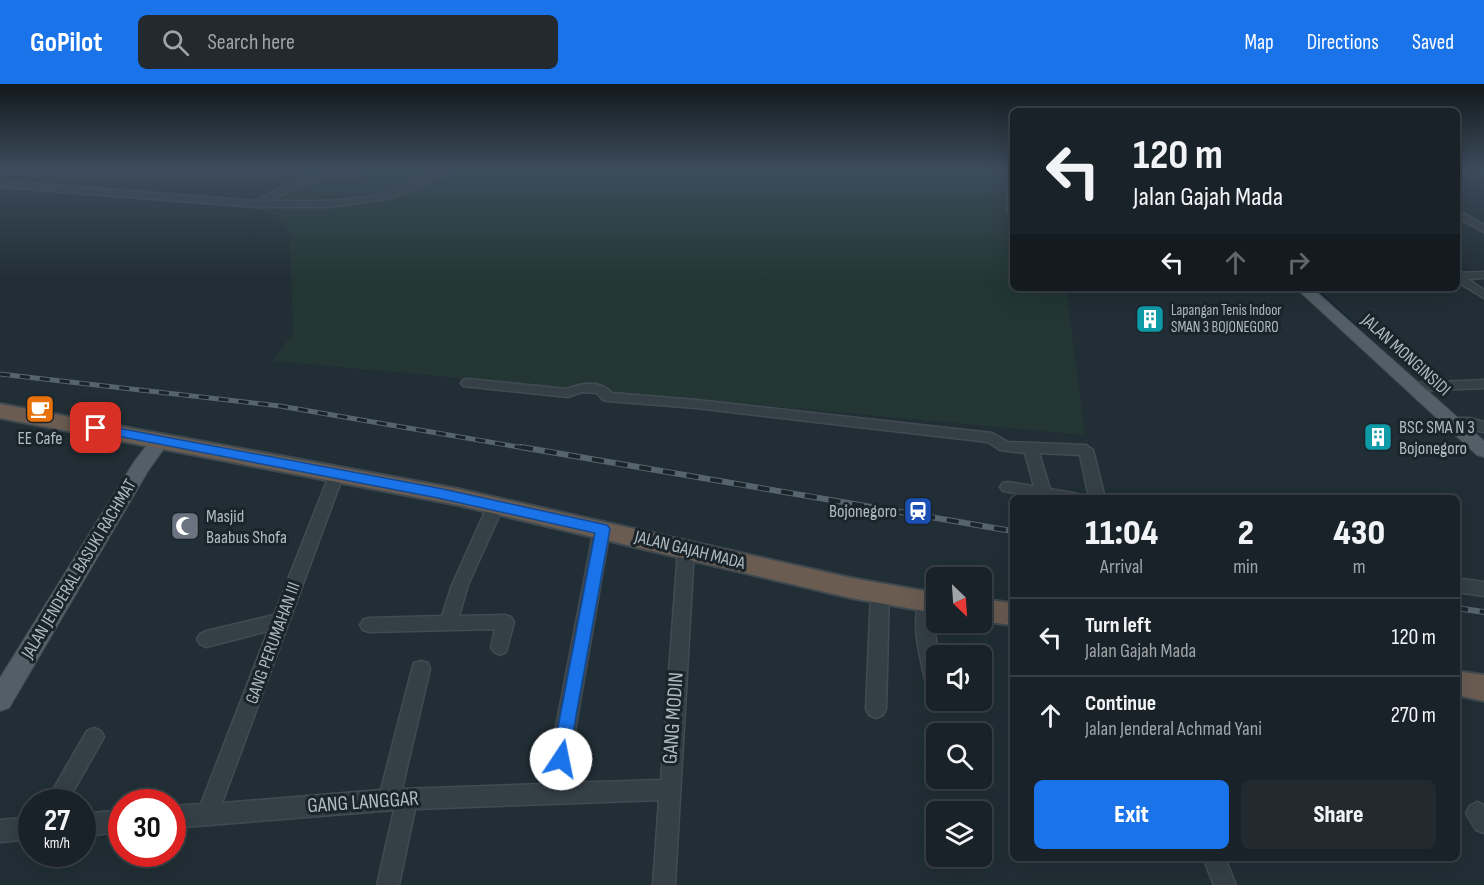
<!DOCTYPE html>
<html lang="en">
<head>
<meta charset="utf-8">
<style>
  :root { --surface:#192228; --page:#222a30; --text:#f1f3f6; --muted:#9fa4a8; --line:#373f45; --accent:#1a73e8 }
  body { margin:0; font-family:"Sofia Sans Condensed",sans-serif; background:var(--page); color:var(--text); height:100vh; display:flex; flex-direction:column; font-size:22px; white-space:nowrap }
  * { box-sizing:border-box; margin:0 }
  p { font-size:20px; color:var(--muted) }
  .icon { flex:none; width:33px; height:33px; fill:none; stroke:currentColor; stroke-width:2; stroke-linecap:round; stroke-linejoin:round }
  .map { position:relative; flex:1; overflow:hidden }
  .drawer { position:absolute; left:1010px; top:411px; width:450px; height:366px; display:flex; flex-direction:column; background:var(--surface); border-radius:9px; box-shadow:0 6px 24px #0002,0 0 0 2px var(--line) }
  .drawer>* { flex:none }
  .top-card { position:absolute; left:1010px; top:24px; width:450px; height:183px; border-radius:9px; box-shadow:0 6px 24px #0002,0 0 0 2px var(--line); background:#192228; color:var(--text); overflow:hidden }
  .needle { width:39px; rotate:155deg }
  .fabs { position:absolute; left:926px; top:483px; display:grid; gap:12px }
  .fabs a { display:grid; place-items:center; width:66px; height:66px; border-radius:9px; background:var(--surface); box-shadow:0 6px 24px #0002,0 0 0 2px var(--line); font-size:30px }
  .speed { position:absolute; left:18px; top:705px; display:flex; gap:12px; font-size:30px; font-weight:700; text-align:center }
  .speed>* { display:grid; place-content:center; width:78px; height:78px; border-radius:50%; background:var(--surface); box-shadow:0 6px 24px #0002,0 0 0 2px var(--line); line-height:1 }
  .speed small { font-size:15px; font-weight:400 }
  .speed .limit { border:9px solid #d22; background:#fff; color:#111 }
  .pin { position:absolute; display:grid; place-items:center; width:51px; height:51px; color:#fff; margin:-26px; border-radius:12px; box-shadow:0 3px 9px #0006 }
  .me { position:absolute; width:66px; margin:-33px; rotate:11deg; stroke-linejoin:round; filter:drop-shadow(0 0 4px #0008) }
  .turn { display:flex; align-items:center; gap:21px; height:126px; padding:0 24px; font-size:27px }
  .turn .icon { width:78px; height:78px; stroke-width:2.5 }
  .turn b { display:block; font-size:42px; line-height:51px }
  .lanes { display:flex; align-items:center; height:57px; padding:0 24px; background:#0003; justify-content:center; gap:30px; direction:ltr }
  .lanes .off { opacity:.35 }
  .eta { display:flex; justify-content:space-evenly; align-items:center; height:102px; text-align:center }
  .eta b { font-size:36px; font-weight:800; line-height:42px }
  .primary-button { display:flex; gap:12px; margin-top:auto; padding:12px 24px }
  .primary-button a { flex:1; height:69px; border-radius:9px; background:var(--accent); color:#fff; font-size:24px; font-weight:800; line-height:69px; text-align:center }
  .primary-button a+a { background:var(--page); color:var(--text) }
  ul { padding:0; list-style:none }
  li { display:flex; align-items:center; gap:18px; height:78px; padding:0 24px; border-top:2px solid var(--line) }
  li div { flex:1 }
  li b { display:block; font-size:22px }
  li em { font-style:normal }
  header { display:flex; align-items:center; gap:36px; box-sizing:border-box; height:84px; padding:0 30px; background:var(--accent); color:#fff }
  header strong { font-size:28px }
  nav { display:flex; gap:33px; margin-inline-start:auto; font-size:21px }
  .search { width:420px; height:54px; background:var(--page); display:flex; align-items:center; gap:15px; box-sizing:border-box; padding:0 21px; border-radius:9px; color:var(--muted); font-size:22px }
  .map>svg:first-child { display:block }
  .green { fill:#233634 }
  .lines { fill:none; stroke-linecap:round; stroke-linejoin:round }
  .stream-far1 { stroke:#162731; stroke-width:2 }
  .stream { stroke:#162731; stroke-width:3 }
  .minor-casing { stroke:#414b52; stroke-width:3 }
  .major-casing { stroke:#414b52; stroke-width:2 }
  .highway-casing { stroke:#3f4a50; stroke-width:4 }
  .minor { fill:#343f46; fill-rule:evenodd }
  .major { fill:#525f66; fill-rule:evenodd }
  .highway { fill:#6b5c52; fill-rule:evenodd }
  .rail-far1-casing { stroke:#56646d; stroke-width:5 }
  .rail-casing { stroke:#56646d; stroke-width:6 }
  .rail-far1 { stroke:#1a242a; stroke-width:3; stroke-dasharray:10; stroke-linecap:butt }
  .rail { stroke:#1a242a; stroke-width:4; stroke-dasharray:12; stroke-linecap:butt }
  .route { fill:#1a73e8; stroke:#114b97; stroke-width:1.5 }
  .labels { text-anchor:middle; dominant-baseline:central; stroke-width:6; stroke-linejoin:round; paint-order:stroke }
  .far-poi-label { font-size:15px; fill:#afbbc3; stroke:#1a242a; text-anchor:start }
  .street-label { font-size:18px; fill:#afbbc3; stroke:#1a242a }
  .poi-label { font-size:18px; fill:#afbbc3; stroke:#1a242a; text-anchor:start }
  .near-street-label { font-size:21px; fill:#afbbc3; stroke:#1a242a }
</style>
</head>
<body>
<header>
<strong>GoPilot</strong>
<div class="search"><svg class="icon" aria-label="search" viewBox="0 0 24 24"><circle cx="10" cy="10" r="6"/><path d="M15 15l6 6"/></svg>Search here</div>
<nav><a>Map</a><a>Directions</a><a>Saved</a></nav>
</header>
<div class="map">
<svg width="1484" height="801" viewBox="0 0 1484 801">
  <rect width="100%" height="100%" fill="#212e35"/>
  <path class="green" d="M369,86H1012V103L1008,108L1009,125L1012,131V204H1066L1085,351L273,277L293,249L290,155C285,134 273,130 253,124L301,101H362Z"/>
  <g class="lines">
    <path class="stream-far1" d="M1314,204L1320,210"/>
    <path class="stream" d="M1319,208L1382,266"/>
    <g class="minor-casing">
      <g id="minor">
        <path d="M334,86H347L293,105L270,117C308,117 349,119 386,109C409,103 431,84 456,86L391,114L331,123H256L0,103V97L255,117L287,101Z"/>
        <path d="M1012,104V129L1007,126V107Z"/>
        <path d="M1456,125L1484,141V148L1456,133Z"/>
        <path d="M1484,188V194L1468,195L1484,206V214L1456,197V189Z"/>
        <path d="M468,295L567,305C582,299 600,296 612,309L696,316L992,349L1008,358L1086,361L1093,366L1105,414H1089L1080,371L1039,369L1050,405L1078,410L1081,414H1041L1003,407L1000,403L1003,399L1008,398L1034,402L1025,369L1000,366L988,358L696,324L608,317L603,316L597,309L582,308L568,313L463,302L461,299L463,296Z"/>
        <path d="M1484,296V304L1413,307L1406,303L1413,299Z"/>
        <path d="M1454,334H1470L1484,338V348L1449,342L1447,339L1449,336Z"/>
        <path d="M337,384L344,389L222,719L381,706L412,585L414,579L421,577L428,579L430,585L402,705L545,700L594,445L596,441H608L610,445L566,699L661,696L678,466L680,462H692L694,466L675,801H653L659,716L415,725L399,801H377L394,726L172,744V722L201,720L268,547L206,563L200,560L197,555L200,550L206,547L274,531L330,389Z"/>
        <path d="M496,415L504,421L468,501L459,532L505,531L511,533L514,538L506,568L500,571L494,568L491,563L495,545L369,548L363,546L360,541L363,536L369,534L442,532L452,501L488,421Z"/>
        <path d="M1456,494L1484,498V512L1456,508Z"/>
        <path d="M880,502L886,504L889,509L886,625L883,631L876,634L869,631L866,625L871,509L874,504Z"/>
        <path d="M928,510L934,512L936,516L934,544L939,572H936V613L929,611L927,605C922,577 908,539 922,512Z"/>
        <path d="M94,644L101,647L104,653L67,718H46L87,647Z"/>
        <path d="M1477,718L1484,721V749L1476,746L1466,729L1470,722Z"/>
        <path d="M122,726V748L82,752V730Z"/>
        <path d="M32,733V755L0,758V736Z"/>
        <path d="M1203,774H1225L1236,801H1214Z"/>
      </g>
    </g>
    <g class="major-casing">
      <g id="major">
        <path d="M1296,204H1312L1484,357V373L1477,371Z"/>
        <path d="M161,350L168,352L170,356L148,387L9,624L0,627V594L134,378L154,352Z"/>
      </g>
    </g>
    <g class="highway-casing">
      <g id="highway">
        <path d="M0,320L458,405L851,494L936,509V529L851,514L458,421L0,334Z"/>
        <path d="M981,515L1012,519V541L981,537Z"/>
        <path d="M1456,587L1484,591V617L1456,611Z"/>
      </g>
    </g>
    <use href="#minor" class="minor"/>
    <use href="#major" class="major"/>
    <use href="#highway" class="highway"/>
    <g class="rail-far1-casing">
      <path id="rail-far1" d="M0,290L280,322L530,365"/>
    </g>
    <g class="rail-casing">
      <g id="rail">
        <path d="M521,363L1012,447"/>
        <path d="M1456,524L1484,528"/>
      </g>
    </g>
    <use href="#rail-far1" class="rail-far1"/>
    <use href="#rail" class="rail"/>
  </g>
  <linearGradient id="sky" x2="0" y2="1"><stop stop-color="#12191d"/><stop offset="0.43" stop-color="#3d4c5c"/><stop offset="1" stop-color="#3d4c5c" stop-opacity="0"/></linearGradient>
  <rect width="1484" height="198" fill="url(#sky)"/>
  <path class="route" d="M96,340L438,404L607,441L610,445L567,681L561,684L554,681L552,675L595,449L438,414L91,347V341Z"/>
  <defs>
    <g id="building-square" transform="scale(1.5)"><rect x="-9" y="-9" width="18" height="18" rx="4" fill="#0f9aa8" stroke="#1a242a"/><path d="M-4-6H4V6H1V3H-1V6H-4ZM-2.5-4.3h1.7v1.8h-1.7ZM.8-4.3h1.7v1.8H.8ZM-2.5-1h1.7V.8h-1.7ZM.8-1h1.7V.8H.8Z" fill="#fff"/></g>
    <g id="cafe-square" transform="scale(1.5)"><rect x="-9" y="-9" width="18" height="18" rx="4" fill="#e8710a" stroke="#1a242a"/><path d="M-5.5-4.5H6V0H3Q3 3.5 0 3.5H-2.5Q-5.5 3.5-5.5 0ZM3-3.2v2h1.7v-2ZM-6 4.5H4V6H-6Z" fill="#fff"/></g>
    <g id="station-square" transform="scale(1.5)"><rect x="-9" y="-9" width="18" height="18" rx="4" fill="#1a4fb4" stroke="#1a242a"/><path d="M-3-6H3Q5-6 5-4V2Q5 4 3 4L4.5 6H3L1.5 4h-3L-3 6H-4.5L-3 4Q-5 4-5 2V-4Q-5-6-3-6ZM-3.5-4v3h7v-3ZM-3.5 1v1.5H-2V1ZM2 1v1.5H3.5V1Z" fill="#fff"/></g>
    <g id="mosque-square" transform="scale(1.5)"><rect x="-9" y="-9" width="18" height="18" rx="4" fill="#6b7280" stroke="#1a242a"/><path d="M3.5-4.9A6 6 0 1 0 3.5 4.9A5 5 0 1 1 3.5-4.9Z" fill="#fff"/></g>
  </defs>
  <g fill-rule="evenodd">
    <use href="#building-square" x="1150" y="235"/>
    <use href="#cafe-square" x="40" y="325"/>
    <use href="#building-square" x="1378" y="353"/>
    <use href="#station-square" x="918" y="427"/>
    <use href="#mosque-square" x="185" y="442"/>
  </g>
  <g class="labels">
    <g class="far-poi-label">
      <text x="1171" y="226">Lapangan Tenis Indoor<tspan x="1171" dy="17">SMAN 3 BOJONEGORO</tspan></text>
    </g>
    <g class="street-label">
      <text transform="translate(1406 271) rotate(42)">JALAN MONGINSIDI</text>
      <text transform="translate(690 466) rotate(14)">JALAN GAJAH MADA</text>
      <text transform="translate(79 485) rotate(-59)">JALAN JENDERAL BASUKI RACHMAT</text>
      <text transform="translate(273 559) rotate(-70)">GANG PERUMAHAN III</text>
    </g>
    <g class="poi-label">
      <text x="1399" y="343">BSC SMA N 3<tspan x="1399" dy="21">Bojonegoro</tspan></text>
      <text x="40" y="354" text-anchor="middle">EE Cafe</text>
      <text x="897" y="427" text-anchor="end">Bojonegoro</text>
      <text x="206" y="432">Masjid<tspan x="206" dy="21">Baabus Shofa</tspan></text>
    </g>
    <g class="near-street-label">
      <text transform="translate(673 634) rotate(-86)">GANG MODIN</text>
      <text transform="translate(363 718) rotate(-4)">GANG LANGGAR</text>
    </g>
  </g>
</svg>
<div class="fabs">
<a><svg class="needle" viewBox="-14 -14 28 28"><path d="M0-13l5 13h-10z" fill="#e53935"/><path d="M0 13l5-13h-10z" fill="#9fa4a8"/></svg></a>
<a><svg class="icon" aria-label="sound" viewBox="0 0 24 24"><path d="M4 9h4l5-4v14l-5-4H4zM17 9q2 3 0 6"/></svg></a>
<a><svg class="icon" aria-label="search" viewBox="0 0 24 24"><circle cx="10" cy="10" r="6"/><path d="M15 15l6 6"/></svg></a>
<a><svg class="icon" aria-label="layers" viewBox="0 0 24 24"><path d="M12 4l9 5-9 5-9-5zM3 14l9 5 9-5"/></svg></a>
</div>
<div class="speed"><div>27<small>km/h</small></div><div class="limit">30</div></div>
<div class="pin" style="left:96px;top:344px;background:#d93025"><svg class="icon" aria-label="arrive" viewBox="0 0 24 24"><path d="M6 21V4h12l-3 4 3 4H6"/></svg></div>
<svg class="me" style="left:561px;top:675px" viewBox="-20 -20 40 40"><circle r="19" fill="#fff"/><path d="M0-13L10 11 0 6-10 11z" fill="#1a73e8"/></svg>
<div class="top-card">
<div class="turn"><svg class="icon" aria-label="left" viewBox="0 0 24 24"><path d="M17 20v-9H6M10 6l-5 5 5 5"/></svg><div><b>120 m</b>Jalan Gajah Mada</div></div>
<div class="lanes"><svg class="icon" aria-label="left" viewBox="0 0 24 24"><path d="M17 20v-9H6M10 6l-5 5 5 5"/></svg><svg class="icon off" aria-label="ahead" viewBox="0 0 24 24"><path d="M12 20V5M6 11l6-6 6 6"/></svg><svg class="icon off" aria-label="right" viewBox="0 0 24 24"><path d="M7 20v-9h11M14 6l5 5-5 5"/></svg></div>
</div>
<section class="drawer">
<div class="eta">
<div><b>11:04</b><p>Arrival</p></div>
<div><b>2</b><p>min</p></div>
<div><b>430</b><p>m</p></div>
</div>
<ul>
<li><svg class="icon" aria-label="left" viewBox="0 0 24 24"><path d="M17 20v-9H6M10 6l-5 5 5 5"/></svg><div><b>Turn left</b><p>Jalan Gajah Mada</p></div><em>120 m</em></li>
<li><svg class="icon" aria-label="ahead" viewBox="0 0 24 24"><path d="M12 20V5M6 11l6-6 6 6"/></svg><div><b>Continue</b><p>Jalan Jenderal Achmad Yani</p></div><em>270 m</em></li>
</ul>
<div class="primary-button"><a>Exit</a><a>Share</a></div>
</section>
</div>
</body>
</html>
